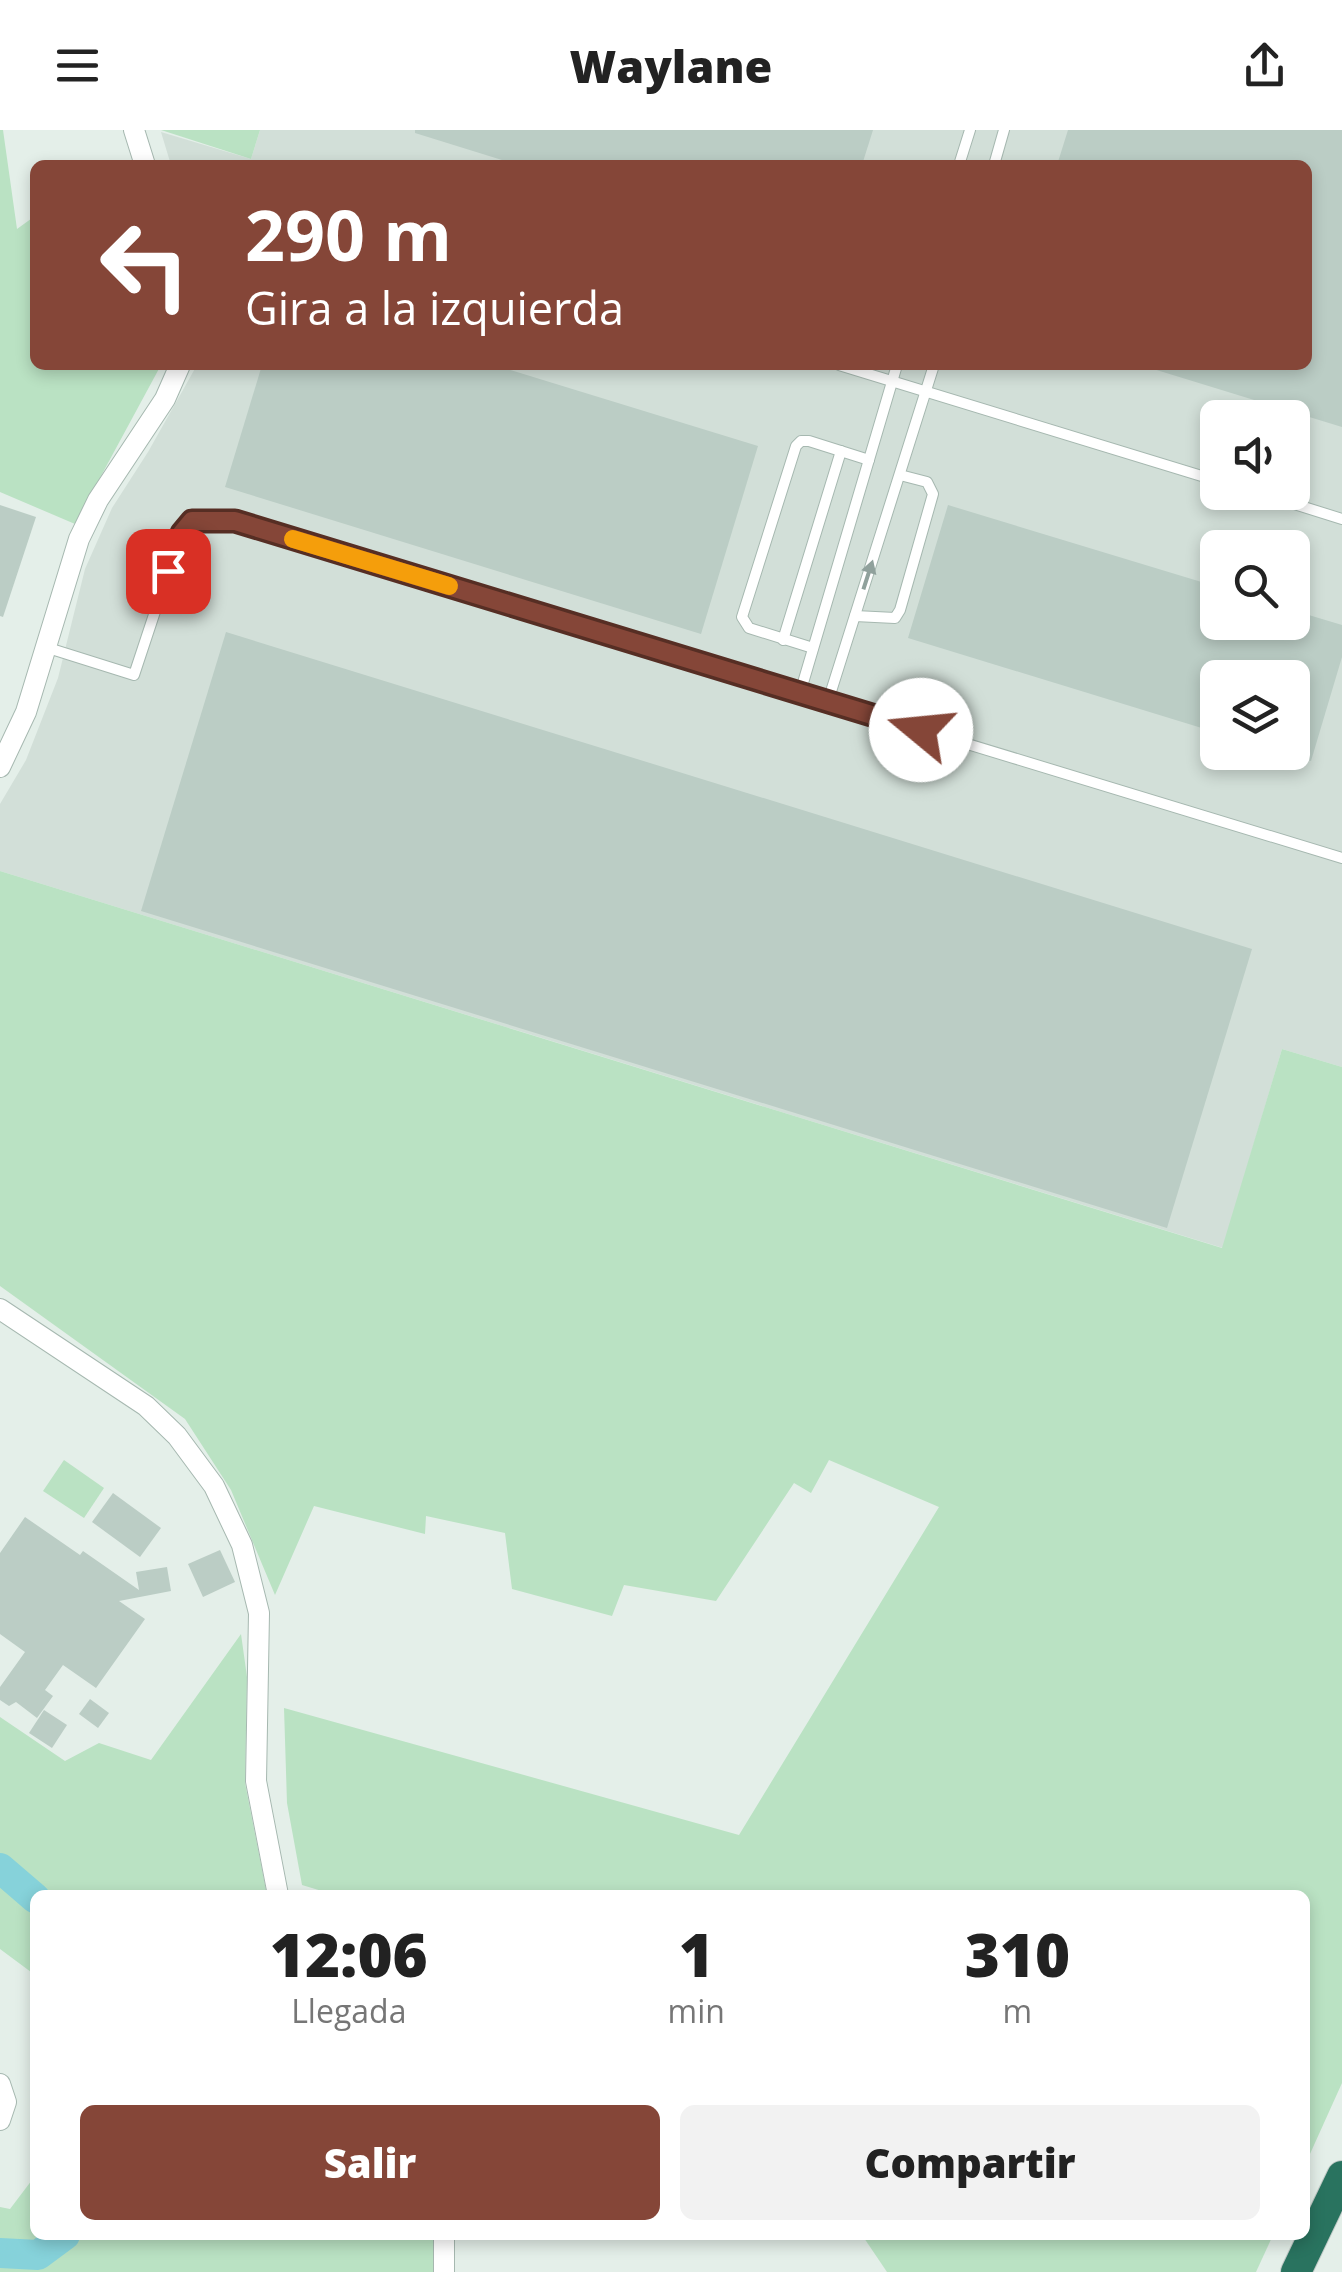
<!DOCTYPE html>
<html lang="es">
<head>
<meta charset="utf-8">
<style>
  :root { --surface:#fff; --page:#f2f2f2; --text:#222; --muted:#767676; --accent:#854638 }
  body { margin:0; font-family:"Open Sans",sans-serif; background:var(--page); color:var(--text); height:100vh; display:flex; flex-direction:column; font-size:38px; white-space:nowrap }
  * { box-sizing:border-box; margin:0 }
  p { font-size:32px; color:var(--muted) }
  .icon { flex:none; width:55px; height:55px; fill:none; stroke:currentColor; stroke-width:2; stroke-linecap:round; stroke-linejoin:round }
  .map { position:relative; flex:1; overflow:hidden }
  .panel { position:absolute; left:30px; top:1760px; width:1280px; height:350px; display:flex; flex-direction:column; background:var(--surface); border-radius:15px; box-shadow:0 5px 15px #0003 }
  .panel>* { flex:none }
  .top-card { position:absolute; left:30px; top:30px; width:1282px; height:210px; border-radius:15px; box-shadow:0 5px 15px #0003; background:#854638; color:#fff; overflow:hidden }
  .controls { position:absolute; left:1200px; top:270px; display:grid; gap:20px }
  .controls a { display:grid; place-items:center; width:110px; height:110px; border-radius:15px; background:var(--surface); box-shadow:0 5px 15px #0003; font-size:50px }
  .pin { position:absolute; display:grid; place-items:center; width:85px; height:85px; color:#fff; margin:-42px; border-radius:20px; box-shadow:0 5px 15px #0006 }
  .me { position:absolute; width:110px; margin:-55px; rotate:287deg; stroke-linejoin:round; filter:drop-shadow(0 0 8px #0008) }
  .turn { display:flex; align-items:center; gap:35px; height:210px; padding:0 50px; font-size:45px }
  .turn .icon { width:130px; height:130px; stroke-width:2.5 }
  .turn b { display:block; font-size:70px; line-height:85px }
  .eta { display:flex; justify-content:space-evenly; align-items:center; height:170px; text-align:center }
  .eta b { font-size:60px; font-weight:800; line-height:70px }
  .primary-button { display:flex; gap:20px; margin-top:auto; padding:20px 50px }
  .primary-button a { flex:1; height:115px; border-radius:15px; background:var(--accent); color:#fff; font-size:40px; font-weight:800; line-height:115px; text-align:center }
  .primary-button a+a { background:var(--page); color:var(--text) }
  header { display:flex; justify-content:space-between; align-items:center; height:130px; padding:0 50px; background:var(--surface); font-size:45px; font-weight:800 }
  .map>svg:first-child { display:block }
  .built { fill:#d2dfd8; fill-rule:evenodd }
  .green { fill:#bae2c3 }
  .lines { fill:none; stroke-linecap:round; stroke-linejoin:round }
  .river { stroke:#86d2da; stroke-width:30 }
  .building { fill:#bbcdc5 }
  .lane-casing { stroke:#a6b8b0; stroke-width:12 }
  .street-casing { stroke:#a6b8b0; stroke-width:22 }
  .highway-casing { stroke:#c1cac7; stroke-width:32 }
  .lane { stroke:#fff; stroke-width:10 }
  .street { stroke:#fff; stroke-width:20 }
  .highway { stroke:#29735f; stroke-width:30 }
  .oneway { fill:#90a19c }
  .route-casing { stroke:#562e24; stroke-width:25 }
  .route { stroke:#854638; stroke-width:18 }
  .slow { stroke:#f59e0b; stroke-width:18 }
</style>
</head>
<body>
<header><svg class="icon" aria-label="menu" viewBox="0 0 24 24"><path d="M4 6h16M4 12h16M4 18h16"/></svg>Waylane<svg class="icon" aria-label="share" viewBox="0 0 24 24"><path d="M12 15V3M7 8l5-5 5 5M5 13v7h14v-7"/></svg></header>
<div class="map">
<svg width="1342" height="2142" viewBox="0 0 1342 2142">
  <rect width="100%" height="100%" fill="#e4efe9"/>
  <path class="built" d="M260,0H1342V937L1282,919L1223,1118L0,741V674L26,630L58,548L85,439L112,378L148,322L197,235H1308V35H171L161,2L251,29ZM1218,288H1292V362H1218ZM1218,418H1292V492H1218ZM1218,548H1292V622H1218Z"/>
  <g class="green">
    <path d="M0,0H3L17,99L35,86V235H161L75,394L0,362Z"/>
    <path d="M161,0H260L251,29Z"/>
    <path d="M0,741L1222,1118L1282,919L1342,937V1953L1305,2035V1765H335L302,1755L287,1673L284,1578L739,1705L939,1377L829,1330L811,1363L794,1353L716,1471L624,1455L612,1486L512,1459L505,1403L426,1386L425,1404L314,1376L275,1465L231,1360L185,1289L0,1156Z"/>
    <path d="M64,1330L104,1358L84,1388L43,1361Z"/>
    <path d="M241,1504L247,1547L245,1653L267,1765H35V1845L0,1819V1587L65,1631L99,1613L151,1630Z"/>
    <path d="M35,2046V2105H431L437,2121L433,2142H0V2077L10,2079Z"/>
    <path d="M862,2105H1273L1256,2142H887Z"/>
  </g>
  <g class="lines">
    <g class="river">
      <path d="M0,1738L35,1768"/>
      <path d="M0,2123L38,2125L65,2105"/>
    </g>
  </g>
  <g class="building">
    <path d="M415,0H873L862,35H518L415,3Z"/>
    <path d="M1068,0H1342V297L1150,238V235H1308V35H1057Z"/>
    <path d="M262,235H494L758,316L701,504L225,357Z"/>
    <path d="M0,375L36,387L3,487L0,486Z"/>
    <path d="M948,375L1218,457V492H1292V480L1342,495V527L1311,631L1292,626V548H1218V603L908,508Z"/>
    <path d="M226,502L1252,819L1167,1098L141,781Z"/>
    <path d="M113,1363L161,1398L140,1427L92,1392Z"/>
    <path d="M25,1387L80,1425L83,1421L139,1460L136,1442L167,1437L171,1461L119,1471L145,1489L96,1558L63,1535L45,1560L53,1566L37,1588L16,1572L9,1576L0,1570V1557L25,1522L0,1504V1423Z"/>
    <path d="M220,1420L235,1452L203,1467L188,1434Z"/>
    <path d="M90,1569L109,1583L98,1598L79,1584Z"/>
    <path d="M44,1580L67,1595L52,1618L29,1603Z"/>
  </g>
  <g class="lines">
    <g class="lane-casing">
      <g id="lane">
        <path d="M959,35L970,0"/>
        <path d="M994,35L1004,0"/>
        <path d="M839,235L1218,351"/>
        <path d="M1256,362L1342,389"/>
        <path d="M855,486L895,488L900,480L933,364L927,352L900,345"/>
        <path d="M783,510L841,321"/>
        <path d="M45,517L134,545L181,403L192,391H235L1342,728"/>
        <path d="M813,518L749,498L742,487L796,316L801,311H809L869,330"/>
        <path d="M800,563L897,235"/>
        <path d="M828,571L934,235"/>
      </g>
    </g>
    <g class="street-casing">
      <g id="street">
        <path d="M134,0L145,35"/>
        <path d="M0,637L26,582L79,409L98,370L165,269L180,235"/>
        <path d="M0,1179L146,1276L177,1306L214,1356L242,1415L259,1483L256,1651L278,1765"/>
        <path d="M0,1954L6,1972L0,1990"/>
        <path d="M444,2105V2142"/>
      </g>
    </g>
    <g class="highway-casing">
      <path id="highway" d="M1296,2142L1342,2046"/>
    </g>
    <use href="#lane" class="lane"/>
    <use href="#street" class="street"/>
    <use href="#highway" class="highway"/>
  </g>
  <defs><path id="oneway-solid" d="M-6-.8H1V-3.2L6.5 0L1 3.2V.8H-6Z" transform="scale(2.5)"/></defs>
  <use class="oneway" href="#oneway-solid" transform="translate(868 445) rotate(-72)"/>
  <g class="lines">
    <g class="route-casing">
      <path id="route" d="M168,441L182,403L192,391H235L921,600"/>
    </g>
    <use href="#route" class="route"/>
    <path class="slow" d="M293,409L449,456"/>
  </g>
</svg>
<div class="controls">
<a><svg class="icon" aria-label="sound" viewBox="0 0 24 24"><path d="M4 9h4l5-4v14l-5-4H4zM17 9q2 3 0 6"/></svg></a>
<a><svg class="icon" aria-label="search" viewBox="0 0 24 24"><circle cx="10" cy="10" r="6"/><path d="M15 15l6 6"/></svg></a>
<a><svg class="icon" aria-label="layers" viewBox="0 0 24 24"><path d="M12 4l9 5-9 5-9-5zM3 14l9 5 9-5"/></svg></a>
</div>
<div class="pin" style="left:168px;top:441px;background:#d93025"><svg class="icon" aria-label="arrive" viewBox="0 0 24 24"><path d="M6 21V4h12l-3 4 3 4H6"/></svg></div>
<svg class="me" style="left:921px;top:600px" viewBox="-20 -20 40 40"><circle r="19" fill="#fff"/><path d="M0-13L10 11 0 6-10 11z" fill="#854638"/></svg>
<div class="top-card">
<div class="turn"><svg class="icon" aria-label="left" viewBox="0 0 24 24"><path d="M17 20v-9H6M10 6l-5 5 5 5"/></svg><div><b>290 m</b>Gira a la izquierda</div></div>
</div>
<section class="panel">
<div class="eta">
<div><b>12:06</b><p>Llegada</p></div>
<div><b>1</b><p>min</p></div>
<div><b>310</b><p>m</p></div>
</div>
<div class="primary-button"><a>Salir</a><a>Compartir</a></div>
</section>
</div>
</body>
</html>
